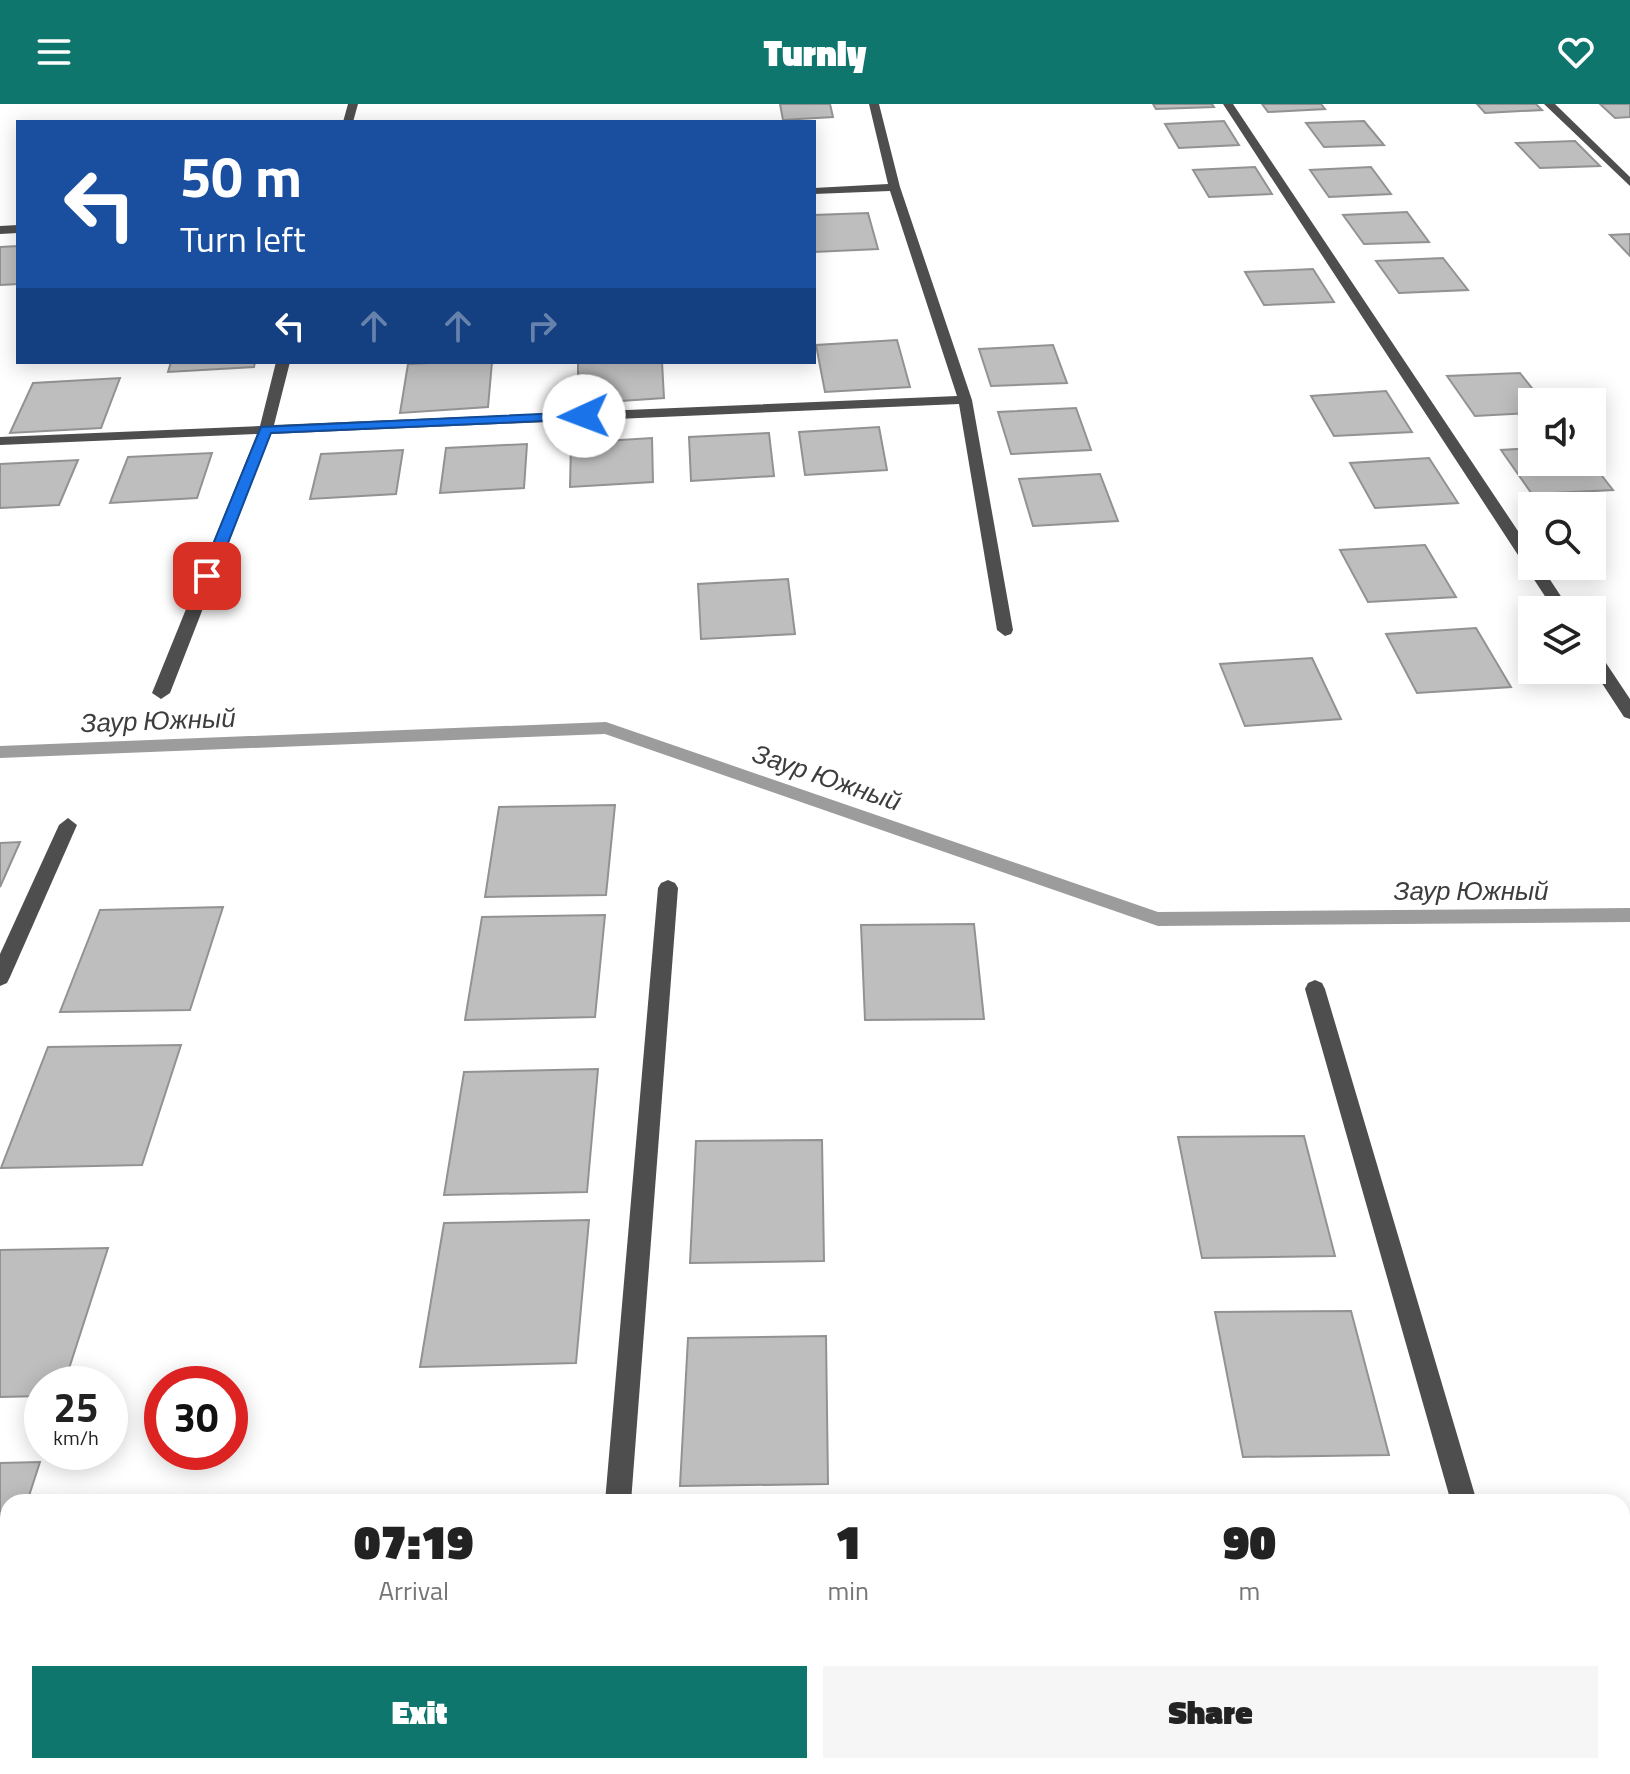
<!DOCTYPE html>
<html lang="en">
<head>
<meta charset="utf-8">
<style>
  :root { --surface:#fff; --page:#f6f6f6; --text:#222; --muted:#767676; --accent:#0f766e }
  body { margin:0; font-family:"Titillium Web",sans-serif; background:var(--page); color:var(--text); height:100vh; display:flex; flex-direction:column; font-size:30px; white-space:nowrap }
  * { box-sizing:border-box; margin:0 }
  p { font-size:26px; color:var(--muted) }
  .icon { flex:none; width:44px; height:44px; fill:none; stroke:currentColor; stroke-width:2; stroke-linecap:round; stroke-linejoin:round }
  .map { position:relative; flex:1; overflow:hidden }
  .drawer { position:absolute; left:0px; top:1390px; width:1630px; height:280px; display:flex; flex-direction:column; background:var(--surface); border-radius:24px 24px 0 0; box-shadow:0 4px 20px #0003 }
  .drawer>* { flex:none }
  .hud { position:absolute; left:16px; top:16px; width:800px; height:244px; border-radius:0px; box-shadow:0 4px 20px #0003; background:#1a4fa0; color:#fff; overflow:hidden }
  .buttons { position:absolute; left:1518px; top:284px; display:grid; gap:16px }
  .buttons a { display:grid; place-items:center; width:88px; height:88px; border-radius:0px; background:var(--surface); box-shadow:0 4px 20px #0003; font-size:40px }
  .speed { position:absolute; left:24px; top:1262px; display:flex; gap:16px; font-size:40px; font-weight:700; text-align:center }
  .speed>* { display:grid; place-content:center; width:104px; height:104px; border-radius:50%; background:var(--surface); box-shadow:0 4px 20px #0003; line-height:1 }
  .speed small { font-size:20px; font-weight:400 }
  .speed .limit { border:12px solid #d22; background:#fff; color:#111 }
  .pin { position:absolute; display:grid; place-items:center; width:68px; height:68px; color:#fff; margin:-34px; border-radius:16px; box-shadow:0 4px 12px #0006 }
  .me { position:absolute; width:88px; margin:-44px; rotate:268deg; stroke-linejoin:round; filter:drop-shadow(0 0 6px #0008) }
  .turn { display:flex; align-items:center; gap:28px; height:168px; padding:0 32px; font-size:36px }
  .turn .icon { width:104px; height:104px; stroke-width:2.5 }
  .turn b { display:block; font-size:56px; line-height:68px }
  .lanes { display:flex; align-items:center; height:76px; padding:0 32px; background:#0003; justify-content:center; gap:40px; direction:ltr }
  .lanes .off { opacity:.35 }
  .eta { display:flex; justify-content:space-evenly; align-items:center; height:136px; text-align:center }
  .eta b { font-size:48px; font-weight:800; line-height:56px }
  .button { display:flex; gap:16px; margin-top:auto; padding:16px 32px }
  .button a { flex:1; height:92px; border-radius:0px; background:var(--accent); color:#fff; font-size:32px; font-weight:800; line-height:92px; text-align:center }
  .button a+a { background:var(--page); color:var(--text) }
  header { display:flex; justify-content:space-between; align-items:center; height:104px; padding:0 32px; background:var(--accent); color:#fff; font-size:36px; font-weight:800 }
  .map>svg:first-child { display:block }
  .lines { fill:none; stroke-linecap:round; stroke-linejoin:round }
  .stream { fill:#9c9c9c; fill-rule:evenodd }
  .building { fill:#bebebe; stroke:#929292; stroke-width:2 }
  .minor { fill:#4e4e4e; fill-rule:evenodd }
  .route { fill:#1a73e8; stroke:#114b97; stroke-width:2 }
  .labels { text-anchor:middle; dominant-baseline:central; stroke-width:8; stroke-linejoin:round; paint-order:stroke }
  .water-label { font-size:26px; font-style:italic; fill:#3d3d3d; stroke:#fff }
</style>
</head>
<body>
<header><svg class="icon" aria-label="menu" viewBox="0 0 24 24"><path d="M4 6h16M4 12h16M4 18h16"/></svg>Turnly<svg class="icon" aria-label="heart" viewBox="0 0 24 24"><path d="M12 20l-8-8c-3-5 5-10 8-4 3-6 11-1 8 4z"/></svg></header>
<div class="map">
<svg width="1630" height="1670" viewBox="0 0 1630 1670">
  <rect width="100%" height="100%" fill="#fff"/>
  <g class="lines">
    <path class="stream" d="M606,618L1158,808L1630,804V818L1158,822L605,630L0,654V642Z"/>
  </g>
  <g class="building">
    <path d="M780,0H830L833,13L783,16Z"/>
    <path d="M1153,0H1212L1214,3L1156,5Z"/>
    <path d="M1262,0H1321L1325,5L1268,8Z"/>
    <path d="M1477,0H1536L1542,6L1485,9Z"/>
    <path d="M1600,0H1630V13L1615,14Z"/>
    <path d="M1224,17L1239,41L1179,44L1165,20Z"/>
    <path d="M1364,17L1384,41L1324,43L1306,19Z"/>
    <path d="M1575,37L1600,62L1540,64L1516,39Z"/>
    <path d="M1255,63L1272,90L1209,93L1193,66Z"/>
    <path d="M1371,63L1391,90L1329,93L1310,66Z"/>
    <path d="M1407,108L1429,138L1364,140L1343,111Z"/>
    <path d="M868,109L878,145L814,148V111Z"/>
    <path d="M1630,130V152L1610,131Z"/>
    <path d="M18,142V180L0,181V143Z"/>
    <path d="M1443,154L1468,186L1399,189L1376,157Z"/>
    <path d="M1313,165L1334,198L1264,201L1245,168Z"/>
    <path d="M897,236L910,283L825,288L816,241Z"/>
    <path d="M1053,241L1067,279L991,282L979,245Z"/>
    <path d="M171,258H255L254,263L168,268Z"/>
    <path d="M449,258H492L488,303L400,309L408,260Z"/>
    <path d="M578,258H662L664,294L578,300Z"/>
    <path d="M1520,269L1543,298H1532V309L1475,312L1447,272Z"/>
    <path d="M120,274L101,324L10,329L33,279Z"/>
    <path d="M1386,287L1412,328L1334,332L1311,292Z"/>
    <path d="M1076,304L1091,346L1011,350L998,308Z"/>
    <path d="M879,323L887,366L805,371L799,328Z"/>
    <path d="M769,329L774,372L691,377L689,333Z"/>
    <path d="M652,334L653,378L570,383L571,339Z"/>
    <path d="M527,340L524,384L440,389L446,344Z"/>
    <path d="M1532,344V358H1591L1613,386L1532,390L1501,346Z"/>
    <path d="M403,346L396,390L310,395L321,350Z"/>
    <path d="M212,349L197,394L110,399L128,353Z"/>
    <path d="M1429,354L1458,399L1375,404L1350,359Z"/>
    <path d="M78,356L59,401L0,404V360Z"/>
    <path d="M1100,370L1118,417L1033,422L1019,375Z"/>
    <path d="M1425,441L1456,493L1368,498L1340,446Z"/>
    <path d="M788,475L795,530L701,535L698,480Z"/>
    <path d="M1476,524L1511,583L1417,589L1386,530Z"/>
    <path d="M1312,554L1341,615L1245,622L1220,560Z"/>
    <path d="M615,701L606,791L485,793L499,703Z"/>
    <path d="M20,738L0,783V739Z"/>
    <path d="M223,803L190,906L60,908L100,806Z"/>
    <path d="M605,811L595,913L465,916L482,813Z"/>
    <path d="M974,820L984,915L865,916L861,821Z"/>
    <path d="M181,941L142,1061L1,1064L48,943Z"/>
    <path d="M598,965L587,1088L444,1091L464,968Z"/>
    <path d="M1304,1032L1335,1152L1202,1154L1178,1033Z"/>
    <path d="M822,1036L824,1157L690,1159L696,1037Z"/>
    <path d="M589,1116L576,1259L420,1263L444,1119Z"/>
    <path d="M108,1144L64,1280H42V1292L0,1293V1146Z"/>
    <path d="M1351,1207L1389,1351L1243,1353L1215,1208Z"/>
    <path d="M826,1232L828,1380L680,1382L688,1234Z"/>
    <path d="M40,1358L27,1398H8V1458L0,1483V1359Z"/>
    <rect x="1622" y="1458" width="8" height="183"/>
    <path d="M345,1662H529L528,1670H344Z"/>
    <path d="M666,1662H832V1670H665Z"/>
  </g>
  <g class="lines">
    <g class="minor">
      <path d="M348,0H358L353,18H343Z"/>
      <path d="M869,0H879L900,83L972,296L1013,526L1011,530L1005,532L997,526L959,300L271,330L170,589L161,595L152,589L257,330L0,341V333L260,322L276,258H290L274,321L957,292L890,87L814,90V84L888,80Z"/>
      <path d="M1223,0H1233L1532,448V462H1541L1570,506H1554Z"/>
      <path d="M1544,0H1555L1630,73V82Z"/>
      <path d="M18,121V129L0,130V122Z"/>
      <path d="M1592,545L1598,547L1630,595V615L1624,613L1592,564Z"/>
      <path d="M68,714L77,721L10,873L7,879L0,882V850L59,721Z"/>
      <path d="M668,776L675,779L678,784L631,1398H605L658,784L661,779Z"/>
      <path d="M1315,876L1322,879L1325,885L1477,1398H1451L1305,885L1308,879Z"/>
      <path d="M582,1662H612L611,1670H581Z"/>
      <path d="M1526,1662H1556L1558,1670H1528Z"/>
    </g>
  </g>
  <path class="route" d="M584,308L590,312L588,315L271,329L215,472L207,476L200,472L261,323Z"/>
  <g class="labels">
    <g class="water-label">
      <text transform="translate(158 616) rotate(-2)">Заур Южный</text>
      <text transform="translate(827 673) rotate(19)">Заур Южный</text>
      <text x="1471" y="786">Заур Южный</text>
    </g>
  </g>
</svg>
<div class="buttons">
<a><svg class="icon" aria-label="sound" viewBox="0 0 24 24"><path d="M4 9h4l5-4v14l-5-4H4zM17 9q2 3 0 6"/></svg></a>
<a><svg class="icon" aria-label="search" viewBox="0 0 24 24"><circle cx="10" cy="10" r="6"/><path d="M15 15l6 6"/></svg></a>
<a><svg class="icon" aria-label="layers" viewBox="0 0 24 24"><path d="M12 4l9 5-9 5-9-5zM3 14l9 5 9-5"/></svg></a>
</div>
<div class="speed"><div>25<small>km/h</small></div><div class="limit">30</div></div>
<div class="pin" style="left:207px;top:472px;background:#d93025"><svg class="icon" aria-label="arrive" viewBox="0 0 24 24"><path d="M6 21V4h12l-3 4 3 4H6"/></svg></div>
<svg class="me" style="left:584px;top:312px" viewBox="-20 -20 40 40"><circle r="19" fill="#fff"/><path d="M0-13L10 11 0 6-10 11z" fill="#1a73e8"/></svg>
<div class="hud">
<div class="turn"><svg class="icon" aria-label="left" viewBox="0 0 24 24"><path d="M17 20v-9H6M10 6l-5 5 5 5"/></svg><div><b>50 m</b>Turn left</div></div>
<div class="lanes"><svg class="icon" aria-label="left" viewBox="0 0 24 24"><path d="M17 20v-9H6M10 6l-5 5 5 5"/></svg><svg class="icon off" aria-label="ahead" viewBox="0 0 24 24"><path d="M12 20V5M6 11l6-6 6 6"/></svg><svg class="icon off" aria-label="ahead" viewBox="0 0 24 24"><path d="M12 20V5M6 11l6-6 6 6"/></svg><svg class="icon off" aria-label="right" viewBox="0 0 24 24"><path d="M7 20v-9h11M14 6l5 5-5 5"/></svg></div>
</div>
<section class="drawer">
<div class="eta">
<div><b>07:19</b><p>Arrival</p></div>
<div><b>1</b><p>min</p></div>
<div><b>90</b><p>m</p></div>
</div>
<div class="button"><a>Exit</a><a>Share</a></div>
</section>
</div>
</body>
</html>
